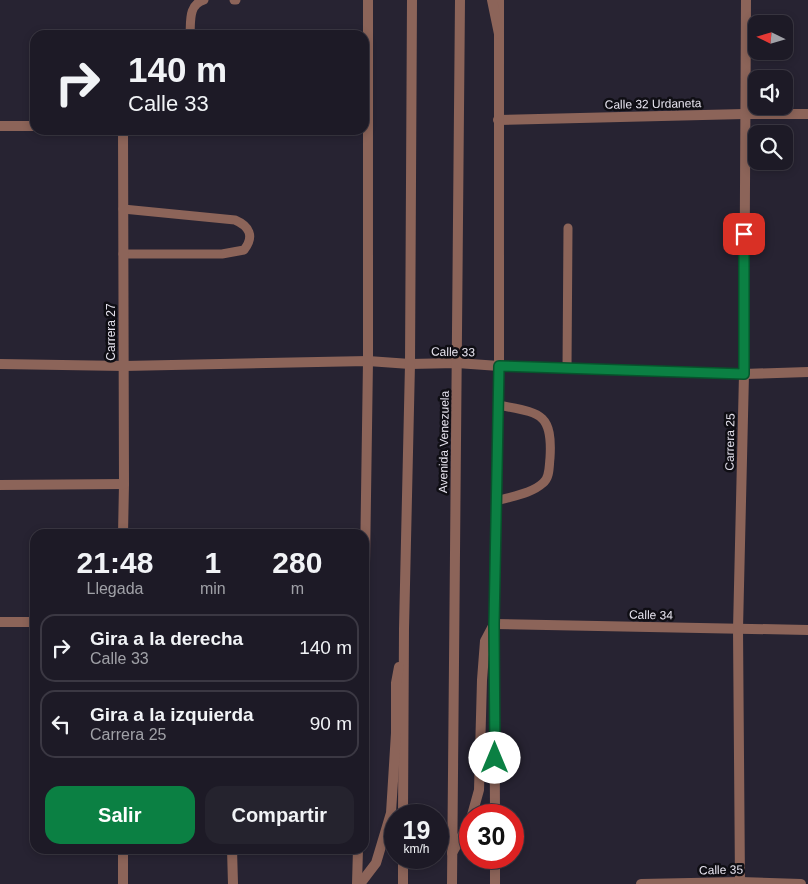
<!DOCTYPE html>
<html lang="es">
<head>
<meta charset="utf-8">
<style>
  :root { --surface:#1d1a26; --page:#25232e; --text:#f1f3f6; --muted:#a0a1a7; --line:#3b3843; --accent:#0b8043 }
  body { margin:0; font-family:Arial,sans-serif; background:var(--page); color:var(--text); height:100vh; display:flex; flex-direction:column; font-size:19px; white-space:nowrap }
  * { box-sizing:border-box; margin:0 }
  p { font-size:16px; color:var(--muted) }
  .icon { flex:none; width:28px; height:28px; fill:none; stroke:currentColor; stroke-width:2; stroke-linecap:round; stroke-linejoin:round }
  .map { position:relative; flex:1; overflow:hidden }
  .details { position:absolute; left:30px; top:529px; width:339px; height:325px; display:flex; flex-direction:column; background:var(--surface); border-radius:15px; box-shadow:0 2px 8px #0003,0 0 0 1px var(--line) }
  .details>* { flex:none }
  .guide { position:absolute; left:30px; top:30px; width:339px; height:105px; border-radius:15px; box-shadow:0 2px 8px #0003,0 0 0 1px var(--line); background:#1d1a26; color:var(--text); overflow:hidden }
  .needle { width:32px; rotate:275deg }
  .tools { position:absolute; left:748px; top:15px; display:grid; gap:10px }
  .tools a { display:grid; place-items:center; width:45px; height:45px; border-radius:10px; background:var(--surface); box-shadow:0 2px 8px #0003,0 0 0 1px var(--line); font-size:25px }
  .speed { position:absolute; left:384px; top:804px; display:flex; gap:10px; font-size:25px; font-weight:700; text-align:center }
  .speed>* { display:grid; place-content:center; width:65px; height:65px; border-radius:50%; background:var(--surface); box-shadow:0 2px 8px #0003,0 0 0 1px var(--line); line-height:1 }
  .speed small { font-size:12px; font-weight:400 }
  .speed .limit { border:8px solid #d22; background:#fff; color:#111 }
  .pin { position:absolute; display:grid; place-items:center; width:42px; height:42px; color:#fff; margin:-21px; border-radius:10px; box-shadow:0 2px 8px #0006 }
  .me { position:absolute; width:55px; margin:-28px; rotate:0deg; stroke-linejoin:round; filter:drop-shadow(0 0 4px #0008) }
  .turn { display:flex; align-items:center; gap:18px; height:105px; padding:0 15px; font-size:22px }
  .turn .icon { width:65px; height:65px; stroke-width:2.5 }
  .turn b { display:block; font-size:35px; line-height:42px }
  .eta { display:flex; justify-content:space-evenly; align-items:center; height:85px; text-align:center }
  .eta b { font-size:30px; font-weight:600; line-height:35px }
  .button { display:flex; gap:10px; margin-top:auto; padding:10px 15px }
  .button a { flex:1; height:58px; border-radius:15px; background:var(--accent); color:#fff; font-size:20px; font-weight:600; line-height:58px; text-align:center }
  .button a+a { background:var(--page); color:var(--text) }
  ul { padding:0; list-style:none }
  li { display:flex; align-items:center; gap:15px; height:68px; margin:0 10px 8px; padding:0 5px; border:2px solid var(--line); border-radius:15px }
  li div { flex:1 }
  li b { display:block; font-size:19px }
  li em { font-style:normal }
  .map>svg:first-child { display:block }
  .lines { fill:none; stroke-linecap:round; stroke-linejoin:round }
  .service { stroke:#8c6459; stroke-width:9 }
  .minor { stroke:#8c6459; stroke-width:10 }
  .tertiary { stroke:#8c6459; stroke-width:10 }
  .route-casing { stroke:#07532c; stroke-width:12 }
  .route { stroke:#0b8043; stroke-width:9 }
  .labels { text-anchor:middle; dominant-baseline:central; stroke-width:5; stroke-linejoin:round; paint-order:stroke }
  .street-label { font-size:12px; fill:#e6e3ee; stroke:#0f0e14 }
</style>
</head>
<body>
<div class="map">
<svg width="808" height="884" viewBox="0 0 808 884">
  <rect width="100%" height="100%" fill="#272332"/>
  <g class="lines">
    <g class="service">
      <path d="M234,0H236"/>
      <path d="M190,35C191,21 188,5 204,0"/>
      <path d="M123,209L235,220C249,226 255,236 244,250L222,254H123"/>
      <path d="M567,369L568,228"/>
      <path d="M497,501C512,496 531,494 543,483C550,478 549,466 550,458C553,411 538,413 498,405"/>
    </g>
    <g class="minor">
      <path d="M498,120L744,114H808"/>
      <path d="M0,126H35"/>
      <path d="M123,130L124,484L123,534"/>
      <path d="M0,364L124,366L368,361L410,364L457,363L499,366L744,374L808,372"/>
      <path d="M0,485L124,484"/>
      <path d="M0,622H35"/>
      <path d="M494,624L808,630"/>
      <path d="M364,631L368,361V0"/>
      <path d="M495,815L494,624L499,366V0"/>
      <path d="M123,849V884"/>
      <path d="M232,849L233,884"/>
      <path d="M495,858V884"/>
      <path d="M357,884L358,849"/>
      <path d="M641,884L740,882L801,884"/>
      <path d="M740,884L738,629L744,374L746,0"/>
    </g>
    <g class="tertiary">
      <path d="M492,0L499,34"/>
      <path d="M403,815L404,629L410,364L412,0"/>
      <path d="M472,815L479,790L482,680L485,641L494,624"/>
      <path d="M452,853L470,822"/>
      <path d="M360,884L376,863L391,813L396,733V683L399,667"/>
      <path d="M403,884V858"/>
      <path d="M452,884L460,0"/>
    </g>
  </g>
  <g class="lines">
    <g class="route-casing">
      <path id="route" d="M495,758L494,624L499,366L744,374V234"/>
    </g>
    <use href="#route" class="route"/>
  </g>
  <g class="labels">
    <g class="street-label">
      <text transform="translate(653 104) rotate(-1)">Calle 32 Urdaneta</text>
      <text transform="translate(111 332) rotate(-90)">Carrera 27</text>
      <text transform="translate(453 352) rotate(1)">Calle 33</text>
      <text transform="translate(444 442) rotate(-89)">Avenida Venezuela</text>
      <text transform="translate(730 442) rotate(-89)">Carrera 25</text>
      <text transform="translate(651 615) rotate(1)">Calle 34</text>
      <text transform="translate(721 870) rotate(-1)">Calle 35</text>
    </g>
  </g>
</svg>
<div class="tools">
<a><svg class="needle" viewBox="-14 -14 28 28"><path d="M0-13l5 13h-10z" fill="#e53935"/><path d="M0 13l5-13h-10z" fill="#a0a1a7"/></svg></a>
<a><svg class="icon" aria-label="sound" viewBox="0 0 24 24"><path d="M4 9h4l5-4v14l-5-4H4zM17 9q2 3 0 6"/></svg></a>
<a><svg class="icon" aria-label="search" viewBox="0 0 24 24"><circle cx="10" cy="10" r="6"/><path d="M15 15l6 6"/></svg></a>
</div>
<div class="speed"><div>19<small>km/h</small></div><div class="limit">30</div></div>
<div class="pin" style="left:744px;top:234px;background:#d93025"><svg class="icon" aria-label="arrive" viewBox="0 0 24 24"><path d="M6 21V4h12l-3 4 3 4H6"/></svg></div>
<svg class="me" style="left:495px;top:758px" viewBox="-20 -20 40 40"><circle r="19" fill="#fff"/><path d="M0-13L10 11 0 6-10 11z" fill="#0b8043"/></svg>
<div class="guide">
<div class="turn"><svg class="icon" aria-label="right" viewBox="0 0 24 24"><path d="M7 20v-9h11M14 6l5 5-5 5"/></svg><div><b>140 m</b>Calle 33</div></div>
</div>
<section class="details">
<div class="eta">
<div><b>21:48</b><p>Llegada</p></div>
<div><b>1</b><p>min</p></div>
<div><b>280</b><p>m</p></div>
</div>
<ul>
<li><svg class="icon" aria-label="right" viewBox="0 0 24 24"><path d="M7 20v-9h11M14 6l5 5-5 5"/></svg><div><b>Gira a la derecha</b><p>Calle 33</p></div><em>140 m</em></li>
<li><svg class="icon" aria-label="left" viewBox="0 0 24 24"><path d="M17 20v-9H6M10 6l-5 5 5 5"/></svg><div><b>Gira a la izquierda</b><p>Carrera 25</p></div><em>90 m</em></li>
</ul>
<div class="button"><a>Salir</a><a>Compartir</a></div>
</section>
</div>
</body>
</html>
